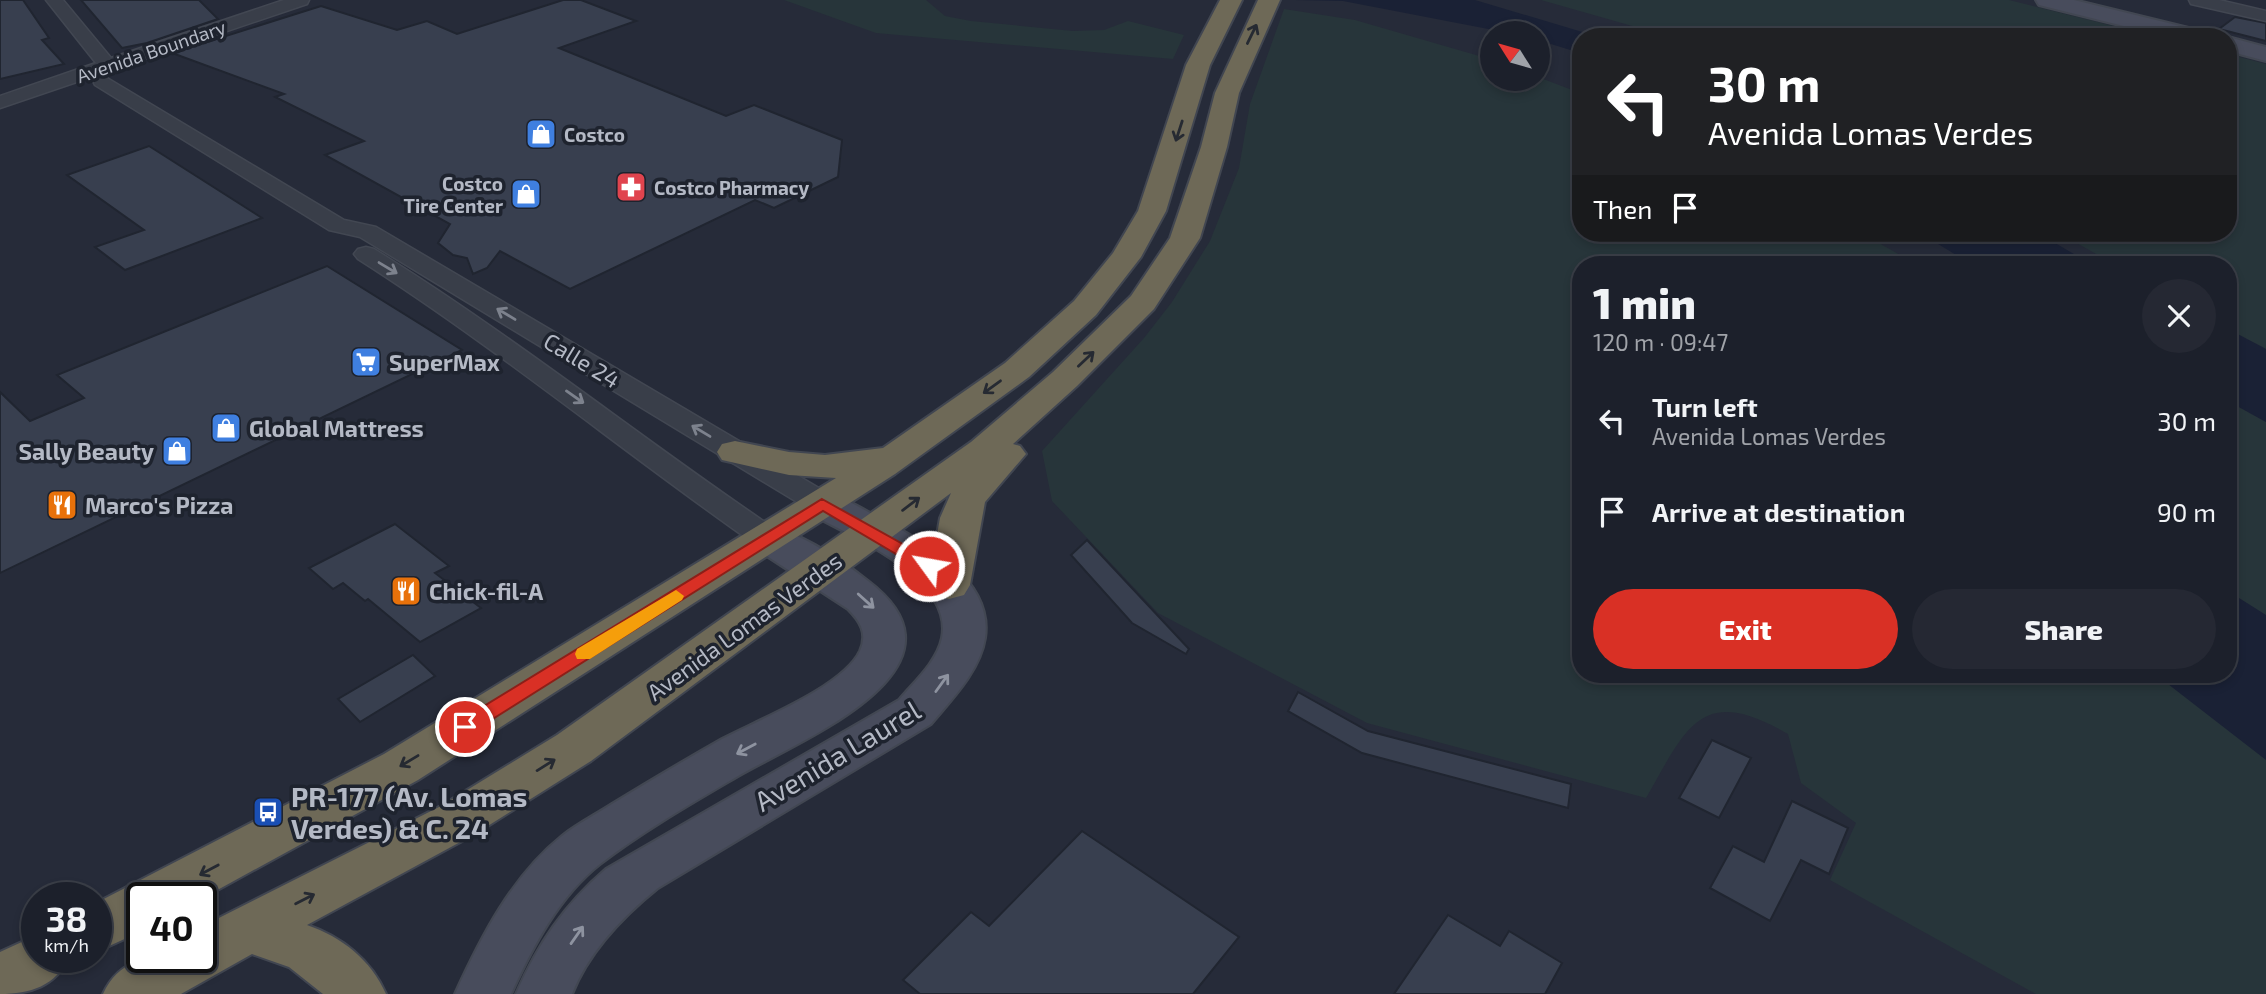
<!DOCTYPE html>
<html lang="en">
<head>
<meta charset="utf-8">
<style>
  :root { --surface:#1c202b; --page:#252833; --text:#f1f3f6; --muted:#a0a3a9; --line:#3a3e47; --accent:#d93025 }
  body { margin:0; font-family:"Exo 2",sans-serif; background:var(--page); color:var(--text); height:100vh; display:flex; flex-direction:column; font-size:26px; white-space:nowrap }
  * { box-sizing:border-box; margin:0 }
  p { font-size:23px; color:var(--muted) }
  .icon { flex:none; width:38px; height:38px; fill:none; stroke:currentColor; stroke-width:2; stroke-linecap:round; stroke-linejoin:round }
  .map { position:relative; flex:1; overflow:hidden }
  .details { position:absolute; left:1572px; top:256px; width:665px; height:427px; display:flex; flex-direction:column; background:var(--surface); border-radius:28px; box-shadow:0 4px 10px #0003,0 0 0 2px var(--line) }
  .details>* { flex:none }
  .banner { position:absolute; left:1572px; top:28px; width:665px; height:214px; border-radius:28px; box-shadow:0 4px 10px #0003,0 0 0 2px var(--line); background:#202124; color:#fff; overflow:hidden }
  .needle { width:46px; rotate:307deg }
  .fabs { position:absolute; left:1480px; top:21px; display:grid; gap:14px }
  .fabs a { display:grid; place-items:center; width:70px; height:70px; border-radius:50%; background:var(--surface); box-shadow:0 4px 10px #0003,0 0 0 2px var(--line); font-size:35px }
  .speed { position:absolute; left:21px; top:882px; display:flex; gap:14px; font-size:35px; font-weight:700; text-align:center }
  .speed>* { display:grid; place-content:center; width:91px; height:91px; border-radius:50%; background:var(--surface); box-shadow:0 4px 10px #0003,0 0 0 2px var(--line); line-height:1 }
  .speed small { font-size:18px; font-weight:400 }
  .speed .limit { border:4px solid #111; border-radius:10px; background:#fff; color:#111 }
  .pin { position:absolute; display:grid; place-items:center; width:60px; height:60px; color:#fff; margin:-30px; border:4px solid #fff; border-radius:50%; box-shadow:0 2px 7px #0007 }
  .me { position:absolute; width:77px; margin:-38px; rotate:302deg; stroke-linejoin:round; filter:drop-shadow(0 0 5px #0008) }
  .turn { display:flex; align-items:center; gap:24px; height:147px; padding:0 21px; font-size:32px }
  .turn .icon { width:91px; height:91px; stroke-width:2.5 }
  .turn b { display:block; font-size:49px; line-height:60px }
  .then { display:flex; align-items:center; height:66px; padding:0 21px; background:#0003; gap:14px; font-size:26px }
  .round { display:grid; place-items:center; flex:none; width:74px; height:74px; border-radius:37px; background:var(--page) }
  .overview { display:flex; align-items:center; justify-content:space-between; height:119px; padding:0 21px }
  h1 { font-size:42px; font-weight:800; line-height:52px }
  .action { display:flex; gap:14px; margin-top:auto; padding:14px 21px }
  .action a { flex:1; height:80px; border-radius:42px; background:var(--accent); color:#fff; font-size:28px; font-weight:800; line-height:80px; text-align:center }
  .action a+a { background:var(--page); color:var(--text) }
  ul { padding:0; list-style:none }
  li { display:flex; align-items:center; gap:21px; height:91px; padding:0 21px }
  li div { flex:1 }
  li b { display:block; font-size:26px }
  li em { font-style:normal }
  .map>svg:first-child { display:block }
  .green { fill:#27353a }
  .water { fill:#1a2135 }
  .building { fill:#383f4f; stroke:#202530; stroke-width:2 }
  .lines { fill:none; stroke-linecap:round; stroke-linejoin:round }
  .street-casing { stroke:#424752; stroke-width:3 }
  .secondary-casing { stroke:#424752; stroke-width:4 }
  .highway-casing { stroke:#414651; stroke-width:4 }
  .street { fill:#393e49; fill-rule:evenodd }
  .secondary { fill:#484c5c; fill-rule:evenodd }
  .highway { fill:#6e6957; fill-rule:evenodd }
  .oneway { stroke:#262a32 }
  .oneway2 { stroke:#7d828d }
  .oneway3 { stroke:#8e93a0 }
  .route { fill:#d93025; stroke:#8d1f18; stroke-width:2 }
  .slow { fill:#f59e0b }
  .labels { text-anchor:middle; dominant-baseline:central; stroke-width:7; stroke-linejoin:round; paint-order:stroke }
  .far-street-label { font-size:19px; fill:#b4b9c5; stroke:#1e232e }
  .far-poi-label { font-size:19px; font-weight:bold; fill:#b4b9c5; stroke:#1e232e; text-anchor:start }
  .street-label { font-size:23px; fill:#b4b9c5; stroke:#1e232e }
  .poi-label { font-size:23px; font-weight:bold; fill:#b4b9c5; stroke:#1e232e; text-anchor:start }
  .near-street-label { font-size:28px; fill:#b4b9c5; stroke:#1e232e }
  .near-poi-label { font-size:28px; font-weight:bold; fill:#b4b9c5; stroke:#1e232e; text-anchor:start }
</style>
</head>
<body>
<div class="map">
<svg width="2266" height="994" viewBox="0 0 2266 994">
  <rect width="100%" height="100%" fill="#262b39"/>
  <g class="green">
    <path d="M784,0H926L945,16L971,21L1073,31L1104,30L1128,21L1184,35L1173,59L876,33Z"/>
    <path d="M1541,0H2009L2158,37H1671Z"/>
    <path d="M1284,9L1355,20L1493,60V79L1538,77L1580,93V233H1861L1916,264H1580V674H2228V401L2266,422V994H2036L1830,880L1856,823L1801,783L1788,734C1701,683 1687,727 1646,798L1367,723L1158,613L1052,501L1042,451L1144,338L1172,302L1210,241L1239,168L1250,104Z"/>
    <path d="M2228,54L2266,64V349L2228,329V264H2114L2059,233H2228Z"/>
  </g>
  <g class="water">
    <path d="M1295,0H1475L1599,37H1580V53L1538,40V33H1509L1343,1Z"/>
    <path d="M1920,233H2038L2091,264H1971Z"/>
    <path d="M2228,329L2266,349V422L2228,401Z"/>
    <path d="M2228,591L2266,615V760L2155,674H2228Z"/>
  </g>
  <g class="building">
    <path d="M0,0H23L49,38L42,40L64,64L0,79Z"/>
    <path d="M81,0H199L218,19L147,43L122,48Z"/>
    <path d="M563,0H581L636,21L559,48L726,116L754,105L842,140L838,177L774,208L755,200L570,289L500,251L487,268L473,274L467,258L453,255L438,243L450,224L325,155L364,141L275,97L284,94L172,53L321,6L397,30L427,21L457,34Z"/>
    <path d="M2235,17L2266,23V41L2219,29Z"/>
    <path d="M149,146L262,218L125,270L95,247L144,230L67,175Z"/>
    <path d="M327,266L462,350L0,573V392L30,421L84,398L57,375Z"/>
    <path d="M395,524L449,566L435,573L481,608L420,642L368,599L365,601L343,583L333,589L309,568Z"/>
    <path d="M1087,540L1189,649L1186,654L1132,623L1071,555Z"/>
    <path d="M413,655L435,676L360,722L338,699Z"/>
    <path d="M1298,692L1368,731L1571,784L1568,808L1362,753L1288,711Z"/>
    <path d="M1712,740L1751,758L1719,818L1679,798Z"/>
    <path d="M1792,801L1848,828L1829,874L1801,860L1770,921L1710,888L1733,846L1764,862Z"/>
    <path d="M1082,831L1239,937L1193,994H920L903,980L971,912L989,926Z"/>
    <path d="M1448,915L1500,946L1509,931L1562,963L1545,994H1394Z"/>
  </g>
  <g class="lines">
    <g class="street-casing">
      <g id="street">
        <path d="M46,0H63L111,58L284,0H309L307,4L0,108V96L96,63Z"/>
        <path d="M2189,0H2219L2266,11V21L2191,4Z"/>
        <path d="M102,75L344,220L376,227L834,497L838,504L834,511L823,514L812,511L360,237L329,230L95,85L93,81Z"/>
        <path d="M366,247L374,249C514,336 642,439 778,531L782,538L778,545L767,548L756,545C622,451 496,347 358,259L354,254L358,249Z"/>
      </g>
    </g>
    <g class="secondary-casing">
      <g id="secondary">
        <path d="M2036,0H2074L2205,32L2208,37H2168L2039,5Z"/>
        <path d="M2228,37L2266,47V61L2228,51Z"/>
        <path d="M823,491C844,497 862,509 881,519C924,542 994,579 985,638C980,671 951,700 931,724L658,888C622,917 589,951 572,994H516C538,944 564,905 606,869L899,700C914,682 937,662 942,638C954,578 852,537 809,513L804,504L809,495Z"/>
        <path d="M767,525C802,534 840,559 868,581C983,668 800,740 738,776C692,803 643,831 600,864C559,896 532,948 511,994H455C481,937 512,876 562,836C577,824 595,815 612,804C648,782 685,760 722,739C758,720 843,687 860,651C868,633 860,621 848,609L753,547L747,538L753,529Z"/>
      </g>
    </g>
    <g class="highway-casing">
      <g id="highway">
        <path d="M1220,0H1242L1210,65L1166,211L1141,257L1096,315L1029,377L895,474L418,780L201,899L142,898V931L96,952V903L384,754L836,478L789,475L722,460L717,452L722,444L735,441L789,452L825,455L883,448L1005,363L1074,301L1113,253L1138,211L1186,65Z"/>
        <path d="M1258,0H1280L1239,93L1227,147L1200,238L1154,309L1077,386L1013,444L1020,446L1026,454L985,502L970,585L964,595L949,599L934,595L928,585L940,518L951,493L591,761L475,834L307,925C342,937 371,960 386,994H323L289,967L252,954L181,994H103C123,951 161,957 201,957V927L441,806L557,735L971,442L1053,372L1131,296L1170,238L1201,147L1215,93Z"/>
        <path d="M37,935V957H69C56,986 30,994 0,994V952Z"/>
      </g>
    </g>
    <use href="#street" class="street"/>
    <use href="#secondary" class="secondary"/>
    <use href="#highway" class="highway"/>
  </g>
  <defs><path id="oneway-shaft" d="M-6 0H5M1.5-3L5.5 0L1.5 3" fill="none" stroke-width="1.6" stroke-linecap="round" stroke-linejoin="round" transform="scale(1.75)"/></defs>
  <g class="oneway">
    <use href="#oneway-shaft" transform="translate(1252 34) rotate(-64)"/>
    <use href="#oneway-shaft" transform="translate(1179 131) rotate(108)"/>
    <use href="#oneway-shaft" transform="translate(1086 359) rotate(-43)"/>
    <use href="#oneway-shaft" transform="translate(992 387) rotate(144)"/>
    <use href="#oneway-shaft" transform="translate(911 504) rotate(-37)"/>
    <use href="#oneway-shaft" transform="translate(409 761) rotate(149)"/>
    <use href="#oneway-shaft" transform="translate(546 765) rotate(-32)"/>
    <use href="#oneway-shaft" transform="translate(209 870) rotate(152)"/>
    <use href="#oneway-shaft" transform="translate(305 899) rotate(-27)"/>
  </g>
  <g class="oneway2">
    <use href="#oneway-shaft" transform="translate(388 268) rotate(31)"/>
    <use href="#oneway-shaft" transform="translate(506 314) rotate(-149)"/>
    <use href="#oneway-shaft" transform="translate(575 397) rotate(35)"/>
    <use href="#oneway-shaft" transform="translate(701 431) rotate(-149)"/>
  </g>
  <g class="oneway3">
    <use href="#oneway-shaft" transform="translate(866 601) rotate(42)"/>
    <use href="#oneway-shaft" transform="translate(942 683) rotate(-54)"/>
    <use href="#oneway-shaft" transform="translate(746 749) rotate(152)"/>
    <use href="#oneway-shaft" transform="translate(577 935) rotate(-55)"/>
  </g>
  <path class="route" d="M822,499L935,562L937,566L935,570H923L823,511L472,732H458L456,727L458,722Z"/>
  <path class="slow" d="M676,590L684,596L682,600L590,659H577L575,654L577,649Z"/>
  <defs>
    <g id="shop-square" transform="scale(1.575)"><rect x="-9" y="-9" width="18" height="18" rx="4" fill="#3f7fe0" stroke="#1e232e"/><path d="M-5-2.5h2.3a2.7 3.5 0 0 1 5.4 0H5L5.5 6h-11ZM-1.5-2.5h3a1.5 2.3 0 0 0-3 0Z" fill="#fff"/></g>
    <g id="pharmacy-square" transform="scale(1.575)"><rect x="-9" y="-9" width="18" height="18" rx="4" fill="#e0444e" stroke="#1e232e"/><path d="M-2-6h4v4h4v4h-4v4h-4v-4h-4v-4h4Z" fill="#fff"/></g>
    <g id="supermarket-square" transform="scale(1.575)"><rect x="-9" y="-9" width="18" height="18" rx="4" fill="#3f7fe0" stroke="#1e232e"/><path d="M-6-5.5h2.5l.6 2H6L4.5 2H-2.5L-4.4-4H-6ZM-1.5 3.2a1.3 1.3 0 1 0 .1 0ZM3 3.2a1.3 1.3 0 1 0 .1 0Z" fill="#fff"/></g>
    <g id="restaurant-square" transform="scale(1.575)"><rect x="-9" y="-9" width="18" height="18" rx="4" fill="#e8710a" stroke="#1e232e"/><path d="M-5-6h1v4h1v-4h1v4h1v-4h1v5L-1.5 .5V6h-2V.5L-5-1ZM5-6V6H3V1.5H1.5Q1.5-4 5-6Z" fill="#fff"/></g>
    <g id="bus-square" transform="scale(1.575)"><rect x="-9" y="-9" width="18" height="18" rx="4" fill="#1a4fb4" stroke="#1e232e"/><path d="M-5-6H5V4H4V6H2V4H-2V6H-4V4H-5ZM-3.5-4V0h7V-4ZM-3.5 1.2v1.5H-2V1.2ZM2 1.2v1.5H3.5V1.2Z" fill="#fff"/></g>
  </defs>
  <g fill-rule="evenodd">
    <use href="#shop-square" x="541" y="134"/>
    <use href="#pharmacy-square" x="631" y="187"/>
    <use href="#shop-square" x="526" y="194"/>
    <use href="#supermarket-square" x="366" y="362"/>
    <use href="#shop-square" x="226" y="428"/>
    <use href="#shop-square" x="177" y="451"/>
    <use href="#restaurant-square" x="62" y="505"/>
    <use href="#restaurant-square" x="406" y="591"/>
    <use href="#bus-square" x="268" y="812"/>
  </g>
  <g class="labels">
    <g class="far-street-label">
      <text transform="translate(151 51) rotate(-19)">Avenida Boundary</text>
    </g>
    <g class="far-poi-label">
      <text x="564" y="134">Costco</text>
      <text x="503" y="183" text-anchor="end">Costco<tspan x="503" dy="22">Tire Center</tspan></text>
      <text x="654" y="187">Costco Pharmacy</text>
    </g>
    <g class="street-label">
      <text transform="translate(582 360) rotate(31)">Calle 24</text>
      <text transform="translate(744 626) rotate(-36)">Avenida Lomas Verdes</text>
    </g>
    <g class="poi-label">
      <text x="389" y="362">SuperMax</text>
      <text x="249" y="428">Global Mattress</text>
      <text x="154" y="451" text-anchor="end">Sally Beauty</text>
      <text x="85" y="505">Marco's Pizza</text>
      <text x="429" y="591">Chick-fil-A</text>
    </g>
    <g class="near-street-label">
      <text transform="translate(837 755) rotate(-31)">Avenida Laurel</text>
    </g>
    <g class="near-poi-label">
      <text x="291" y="796">PR-177 (Av. Lomas<tspan x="291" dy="32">Verdes) &amp; C. 24</tspan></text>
    </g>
  </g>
</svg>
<div class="fabs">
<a><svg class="needle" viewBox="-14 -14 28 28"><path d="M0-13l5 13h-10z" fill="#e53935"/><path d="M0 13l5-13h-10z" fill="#a0a3a9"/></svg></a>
</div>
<div class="speed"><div>38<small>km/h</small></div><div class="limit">40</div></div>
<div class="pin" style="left:465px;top:727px;background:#d93025"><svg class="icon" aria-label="arrive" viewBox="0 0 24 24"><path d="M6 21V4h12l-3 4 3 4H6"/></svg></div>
<svg class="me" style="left:929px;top:566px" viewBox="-20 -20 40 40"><circle r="17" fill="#d93025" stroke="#fff" stroke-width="3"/><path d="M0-11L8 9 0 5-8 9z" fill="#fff"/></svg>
<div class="banner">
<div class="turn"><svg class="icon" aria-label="left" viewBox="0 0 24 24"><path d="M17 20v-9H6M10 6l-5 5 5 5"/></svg><div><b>30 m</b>Avenida Lomas Verdes</div></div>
<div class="then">Then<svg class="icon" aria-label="arrive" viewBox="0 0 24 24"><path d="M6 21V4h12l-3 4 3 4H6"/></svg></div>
</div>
<section class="details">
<div class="overview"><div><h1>1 min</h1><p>120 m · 09:47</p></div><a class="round"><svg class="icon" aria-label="close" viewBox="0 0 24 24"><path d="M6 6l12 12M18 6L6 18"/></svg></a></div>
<ul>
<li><svg class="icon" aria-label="left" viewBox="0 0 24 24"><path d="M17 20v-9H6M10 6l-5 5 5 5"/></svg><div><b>Turn left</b><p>Avenida Lomas Verdes</p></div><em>30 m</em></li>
<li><svg class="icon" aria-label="arrive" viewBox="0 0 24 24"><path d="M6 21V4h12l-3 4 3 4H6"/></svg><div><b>Arrive at destination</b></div><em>90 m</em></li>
</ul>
<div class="action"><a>Exit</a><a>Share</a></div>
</section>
</div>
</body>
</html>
